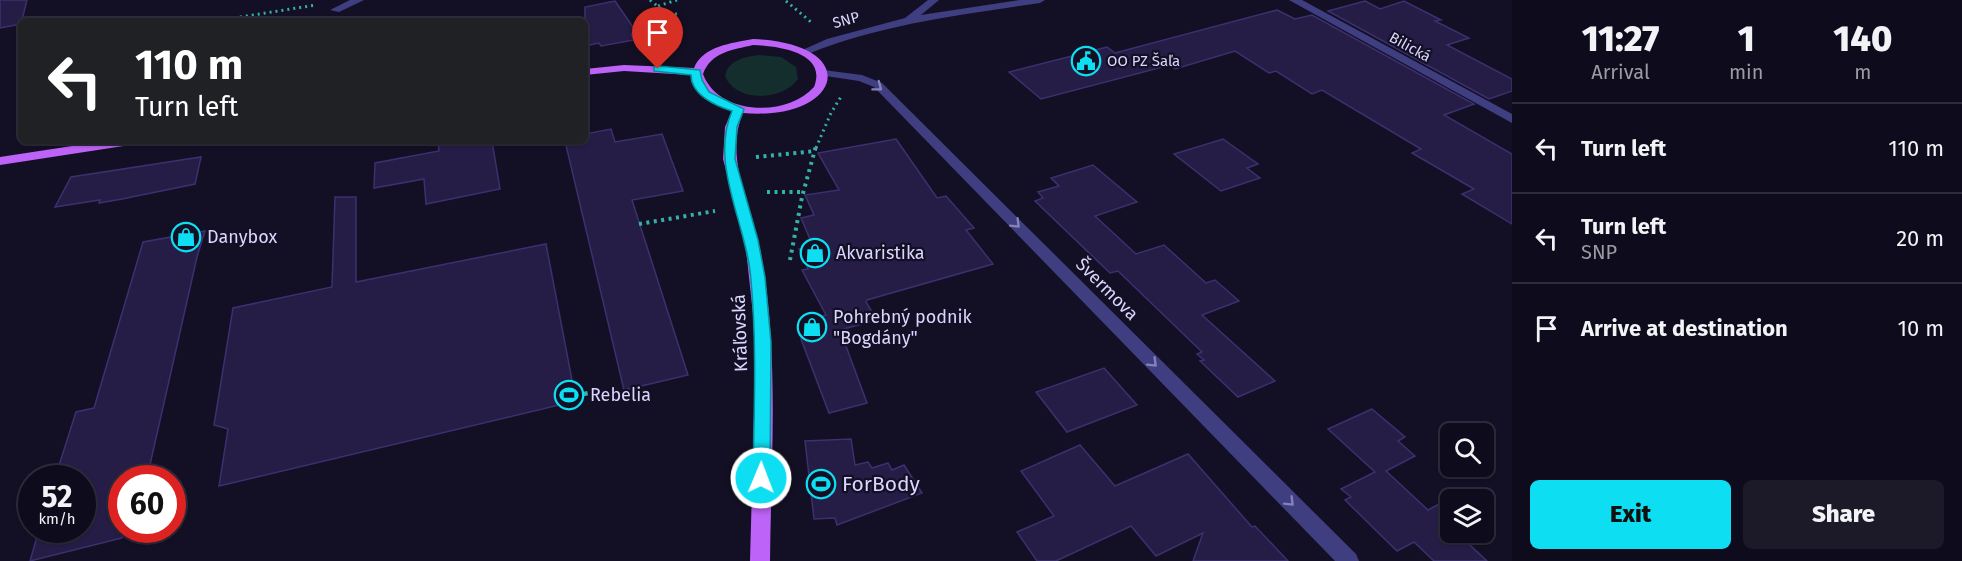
<!DOCTYPE html>
<html lang="en">
<head>
<meta charset="utf-8">
<style>
  :root { --surface:#0e0c1c; --page:#1c1a29; --text:#f1f3f6; --muted:#9b9ba3; --line:#2e2c3b; --accent:#0ddef2 }
  body { margin:0; font-family:"Fira Sans",sans-serif; background:var(--page); color:var(--text); height:100vh; display:flex; flex-direction:column; font-size:22px; white-space:nowrap }
  * { box-sizing:border-box; margin:0 }
  p { font-size:20px; color:var(--muted) }
  .icon { flex:none; width:33px; height:33px; fill:none; stroke:currentColor; stroke-width:2; stroke-linecap:round; stroke-linejoin:round }
  .map { position:relative; flex:1; overflow:hidden }
  .sheet { display:flex; flex-direction:column; background:var(--surface); width:450px }
  .sheet>* { flex:none }
  .hud { position:absolute; left:18px; top:18px; width:570px; height:126px; border-radius:9px; box-shadow:0 2px 4px #0004,0 0 0 2px var(--line); background:#202124; color:#fff; overflow:hidden }
  .controls { position:absolute; left:1440px; top:423px; display:grid; gap:12px }
  .controls a { display:grid; place-items:center; width:54px; height:54px; border-radius:9px; background:var(--surface); box-shadow:0 2px 4px #0004,0 0 0 2px var(--line); font-size:30px }
  .speed { position:absolute; left:18px; top:465px; display:flex; gap:12px; font-size:30px; font-weight:700; text-align:center }
  .speed>* { display:grid; place-content:center; width:78px; height:78px; border-radius:50%; background:var(--surface); box-shadow:0 2px 4px #0004,0 0 0 2px var(--line); line-height:1 }
  .speed small { font-size:15px; font-weight:400 }
  .speed .limit { border:9px solid #d22; background:#fff; color:#111 }
  .pin { position:absolute; display:grid; place-items:center; width:51px; height:51px; color:#fff; margin:-62px -26px; border-radius:50% 50% 50% 0; rotate:-45deg; box-shadow:0 0 6px #0007 }
  .pin .icon { rotate:45deg }
  .me { position:absolute; width:66px; margin:-33px; rotate:1deg; stroke-linejoin:round; filter:drop-shadow(0 0 4px #0008) }
  .turn { display:flex; align-items:center; gap:21px; height:126px; padding:0 18px; font-size:27px }
  .turn .icon { width:78px; height:78px; stroke-width:2.5 }
  .turn b { display:block; font-size:42px; line-height:51px }
  .eta { display:flex; justify-content:space-evenly; align-items:center; height:102px; text-align:center }
  .eta b { font-size:36px; font-weight:800; line-height:42px }
  .cta { display:flex; gap:12px; margin-top:auto; padding:12px 18px }
  .cta a { flex:1; height:69px; border-radius:9px; background:var(--accent); color:#111; font-size:24px; font-weight:800; line-height:69px; text-align:center }
  .cta a+a { background:var(--page); color:var(--text) }
  ul { padding:0; list-style:none }
  li { display:flex; align-items:center; gap:18px; height:90px; padding:0 18px; border-top:2px solid var(--line) }
  li div { flex:1 }
  li b { display:block; font-size:22px }
  li em { font-style:normal }
  main { display:flex; flex:1; min-height:0 }
  .map>svg:first-child { display:block }
  .green { fill:#132e2d }
  .building { fill:#251d45; stroke:#3c306f; stroke-width:1.5 }
  .lines { fill:none; stroke-linecap:round; stroke-linejoin:round }
  .path-far2 { stroke:#36b1a8; stroke-width:3; stroke-dasharray:2 4; stroke-linecap:butt }
  .path-far1 { stroke:#36b1a8; stroke-width:4; stroke-dasharray:3 4.5; stroke-linecap:butt }
  .path { stroke:#36b1a8; stroke-width:4.5; stroke-dasharray:4 5; stroke-linecap:butt }
  .minor { fill:#3f3e81; fill-rule:evenodd }
  .major { fill:#be63f7; fill-rule:evenodd }
  .oneway { stroke:#8582b9 }
  .route { fill:#0ddef2; stroke:#08909d; stroke-width:1.5 }
  .labels { text-anchor:middle; dominant-baseline:central; stroke-width:4.5; stroke-linejoin:round; paint-order:stroke }
  .far-street-label { font-size:15px; fill:#dad6fd; stroke:#131025 }
  .far-poi-label { font-size:15px; fill:#dad6fd; stroke:#131025; text-anchor:start }
  .poi-label { font-size:18px; fill:#dad6fd; stroke:#131025; text-anchor:start }
  .street-label { font-size:18px; fill:#dad6fd; stroke:#131025 }
  .near-poi-label { font-size:21px; fill:#dad6fd; stroke:#131025; text-anchor:start }
</style>
</head>
<body>
<main>
<div class="map">
<svg width="1512" height="561" viewBox="0 0 1512 561">
  <rect width="100%" height="100%" fill="#131025"/>
  <path class="green" d="M759,55L781,57L796,67L798,79C783,101 736,103 725,76C728,60 744,57 759,55Z"/>
  <g class="building">
    <path d="M0,0H27L21,24L0,28Z"/>
    <path d="M615,1L637,33L631,34L634,40L601,46L599,43L585,46V7Z"/>
    <path d="M1365,1L1380,9L1404,1L1441,20L1435,21L1469,38L1447,45L1512,79V91L1489,99L1328,11Z"/>
    <path d="M1277,10L1295,19L1312,15L1474,104L1444,115L1512,154V224L1462,194L1474,189L1412,153L1421,149L1322,90L1312,94L1276,71L1269,73L1235,51L1175,69L1170,65L1041,99L1009,72L1107,47L1115,53Z"/>
    <path d="M611,129L615,142L662,134L683,191L632,200L688,375L624,390L565,141H585V134Z"/>
    <path d="M896,139L937,198L946,196L974,228L966,230L993,264L867,300L866,302L877,320L840,330L867,403L829,413L801,339V323L826,315L802,270L808,269L799,249L813,246L801,218L814,215L805,195L839,190L818,153Z"/>
    <path d="M1223,139L1258,164L1247,168L1260,178L1221,191L1174,154Z"/>
    <path d="M438,141H492L500,189L426,204L424,179L374,188L375,163L439,151Z"/>
    <path d="M201,157L195,184L122,199L99,203L100,200L55,207L71,177Z"/>
    <path d="M1093,165L1137,202L1095,216L1136,254L1164,245L1206,283L1215,280L1239,301L1202,315L1275,381L1238,397L1200,361L1204,360L1197,354L1202,352L1118,271L1110,273L1035,201L1043,198L1038,192L1059,186L1051,178Z"/>
    <path d="M335,197H356V282L546,244L576,401L219,486L228,429L214,425L233,308L332,287Z"/>
    <path d="M205,231L197,257L147,478H122V538L30,561L39,530H82V478H55L76,412L94,408L143,242Z"/>
    <path d="M1104,368L1137,405L1067,432L1036,392Z"/>
    <path d="M1372,409L1405,437L1398,441L1415,456L1386,471L1428,510L1468,489L1482,500H1450L1449,527L1450,532H1456L1487,561H1434L1414,542L1397,551L1345,500L1351,497L1341,489L1375,472L1328,429Z"/>
    <path d="M851,439L855,465L868,462L872,468L888,463L892,470L904,465L922,493L837,525L835,518L814,519L805,441Z"/>
    <path d="M1080,445L1115,486L1188,454L1252,527L1255,526L1288,561H1193L1203,533L1156,556L1131,526L1056,561H1037L1017,532L1054,516L1021,471Z"/>
  </g>
  <g class="lines">
    <g class="path-far2">
      <path d="M650,0L667,14H679"/>
      <path d="M786,1L811,22"/>
      <path d="M658,6L677,0"/>
      <path d="M234,18L316,5"/>
      <path d="M816,148L831,113L842,95"/>
    </g>
    <g class="path-far1">
      <path d="M756,157L815,151"/>
      <path d="M767,192H802"/>
      <path d="M639,224L715,211"/>
      <path d="M790,260L802,197L816,146"/>
    </g>
    <path class="path" d="M575,396L597,391"/>
    <g class="minor">
      <path d="M350,0H364L339,12L330,10Z"/>
      <path d="M928,0H939L921,15L1020,0H1045L1040,3C961,15 882,24 808,54L804,55L798,52L827,39L905,18Z"/>
      <path d="M1289,0H1302L1512,114V123Z"/>
      <path d="M823,70L862,75L882,83L1356,554L1359,561H1335L874,87L859,81L819,75V71Z"/>
    </g>
    <g class="major">
      <path d="M753,39C866,44 841,122 743,113C723,160 754,211 762,259C779,358 771,461 770,561H750L756,342L745,240L723,159L725,127L732,111C712,103 699,96 691,75L624,71L585,75V69L624,65L694,68C703,46 732,43 753,39ZM753,45C777,46 828,52 814,87C786,118 718,115 703,74C711,52 732,50 753,45Z"/>
      <path d="M105,141H136L130,145L0,165V157Z"/>
    </g>
  </g>
  <defs><path id="oneway-chevron" d="M-2-3.5L2.5 0L-2 3.5" fill="none" stroke-width="1.6" stroke-linecap="round" stroke-linejoin="round" transform="scale(1.5)"/></defs>
  <g class="oneway">
    <use href="#oneway-chevron" transform="translate(878 87) rotate(37)"/>
    <use href="#oneway-chevron" transform="translate(1016 224) rotate(45)"/>
    <use href="#oneway-chevron" transform="translate(1153 363) rotate(45)"/>
    <use href="#oneway-chevron" transform="translate(1290 502) rotate(45)"/>
  </g>
  <path class="route" d="M658,66L700,70L702,80L709,92L744,109L737,127L735,159L758,240L765,277L771,342L770,478L767,483L761,485L755,483L753,478C754,412 757,346 751,280C747,224 709,165 732,111C716,106 691,95 691,75L654,71V67Z"/>
  <defs>
    <g id="civic-ring" transform="scale(1.5)"><circle r="9.5" fill="#131025" stroke="#0ddef2" stroke-width="1.5"/><path d="M-.6-6.5H3V-4.5H.6V-3L4-1V1h2V6H-6V1h2V-1L-.6-3ZM-1.2 2.5V6h2.4V2.5Z" fill="#0ddef2"/></g>
    <g id="shop-ring" transform="scale(1.5)"><circle r="9.5" fill="#131025" stroke="#0ddef2" stroke-width="1.5"/><path d="M-5-2.5h2.3a2.7 3.5 0 0 1 5.4 0H5L5.5 6h-11ZM-1.5-2.5h3a1.5 2.3 0 0 0-3 0Z" fill="#0ddef2"/></g>
    <g id="stadium-ring" transform="scale(1.5)"><circle r="9.5" fill="#131025" stroke="#0ddef2" stroke-width="1.5"/><path d="M0-5a6.5 5 0 1 0 0 10a6.5 5 0 1 0 0-10ZM-3.5-1.8h7v3.6h-7Z" fill="#0ddef2"/></g>
  </defs>
  <g fill-rule="evenodd">
    <use href="#civic-ring" x="1086" y="61"/>
    <use href="#shop-ring" x="186" y="237"/>
    <use href="#shop-ring" x="815" y="253"/>
    <use href="#shop-ring" x="812" y="327"/>
    <use href="#stadium-ring" x="569" y="395"/>
    <use href="#stadium-ring" x="821" y="484"/>
  </g>
  <g class="labels">
    <g class="far-street-label">
      <text transform="translate(846 20) rotate(-15)">SNP</text>
      <text transform="translate(1410 47) rotate(29)">Bilická</text>
    </g>
    <g class="far-poi-label">
      <text x="1107" y="61">OO PZ Šaľa</text>
    </g>
    <g class="poi-label">
      <text x="207" y="237">Danybox</text>
      <text x="836" y="253">Akvaristika</text>
      <text x="833" y="317">Pohrebný podnik<tspan x="833" dy="21">"Bogdány"</tspan></text>
      <text x="590" y="395">Rebelia</text>
    </g>
    <g class="street-label">
      <text transform="translate(1107 289) rotate(45)">Švermova</text>
      <text transform="translate(740 333) rotate(-92)">Kráľovská</text>
    </g>
    <g class="near-poi-label">
      <text x="842" y="484">ForBody</text>
    </g>
  </g>
</svg>
<div class="controls">
<a><svg class="icon" aria-label="search" viewBox="0 0 24 24"><circle cx="10" cy="10" r="6"/><path d="M15 15l6 6"/></svg></a>
<a><svg class="icon" aria-label="layers" viewBox="0 0 24 24"><path d="M12 4l9 5-9 5-9-5zM3 14l9 5 9-5"/></svg></a>
</div>
<div class="speed"><div>52<small>km/h</small></div><div class="limit">60</div></div>
<div class="pin" style="left:658px;top:69px;background:#d93025"><svg class="icon" aria-label="arrive" viewBox="0 0 24 24"><path d="M6 21V4h12l-3 4 3 4H6"/></svg></div>
<svg class="me" style="left:761px;top:478px" viewBox="-20 -20 40 40"><circle r="17" fill="#0ddef2" stroke="#fff" stroke-width="3"/><path d="M0-11L8 9 0 5-8 9z" fill="#fff"/></svg>
<div class="hud">
<div class="turn"><svg class="icon" aria-label="left" viewBox="0 0 24 24"><path d="M17 20v-9H6M10 6l-5 5 5 5"/></svg><div><b>110 m</b>Turn left</div></div>
</div>
</div>
<section class="sheet">
<div class="eta">
<div><b>11:27</b><p>Arrival</p></div>
<div><b>1</b><p>min</p></div>
<div><b>140</b><p>m</p></div>
</div>
<ul>
<li><svg class="icon" aria-label="left" viewBox="0 0 24 24"><path d="M17 20v-9H6M10 6l-5 5 5 5"/></svg><div><b>Turn left</b></div><em>110 m</em></li>
<li><svg class="icon" aria-label="left" viewBox="0 0 24 24"><path d="M17 20v-9H6M10 6l-5 5 5 5"/></svg><div><b>Turn left</b><p>SNP</p></div><em>20 m</em></li>
<li><svg class="icon" aria-label="arrive" viewBox="0 0 24 24"><path d="M6 21V4h12l-3 4 3 4H6"/></svg><div><b>Arrive at destination</b></div><em>10 m</em></li>
</ul>
<div class="cta"><a>Exit</a><a>Share</a></div>
</section>
</main>
</body>
</html>
